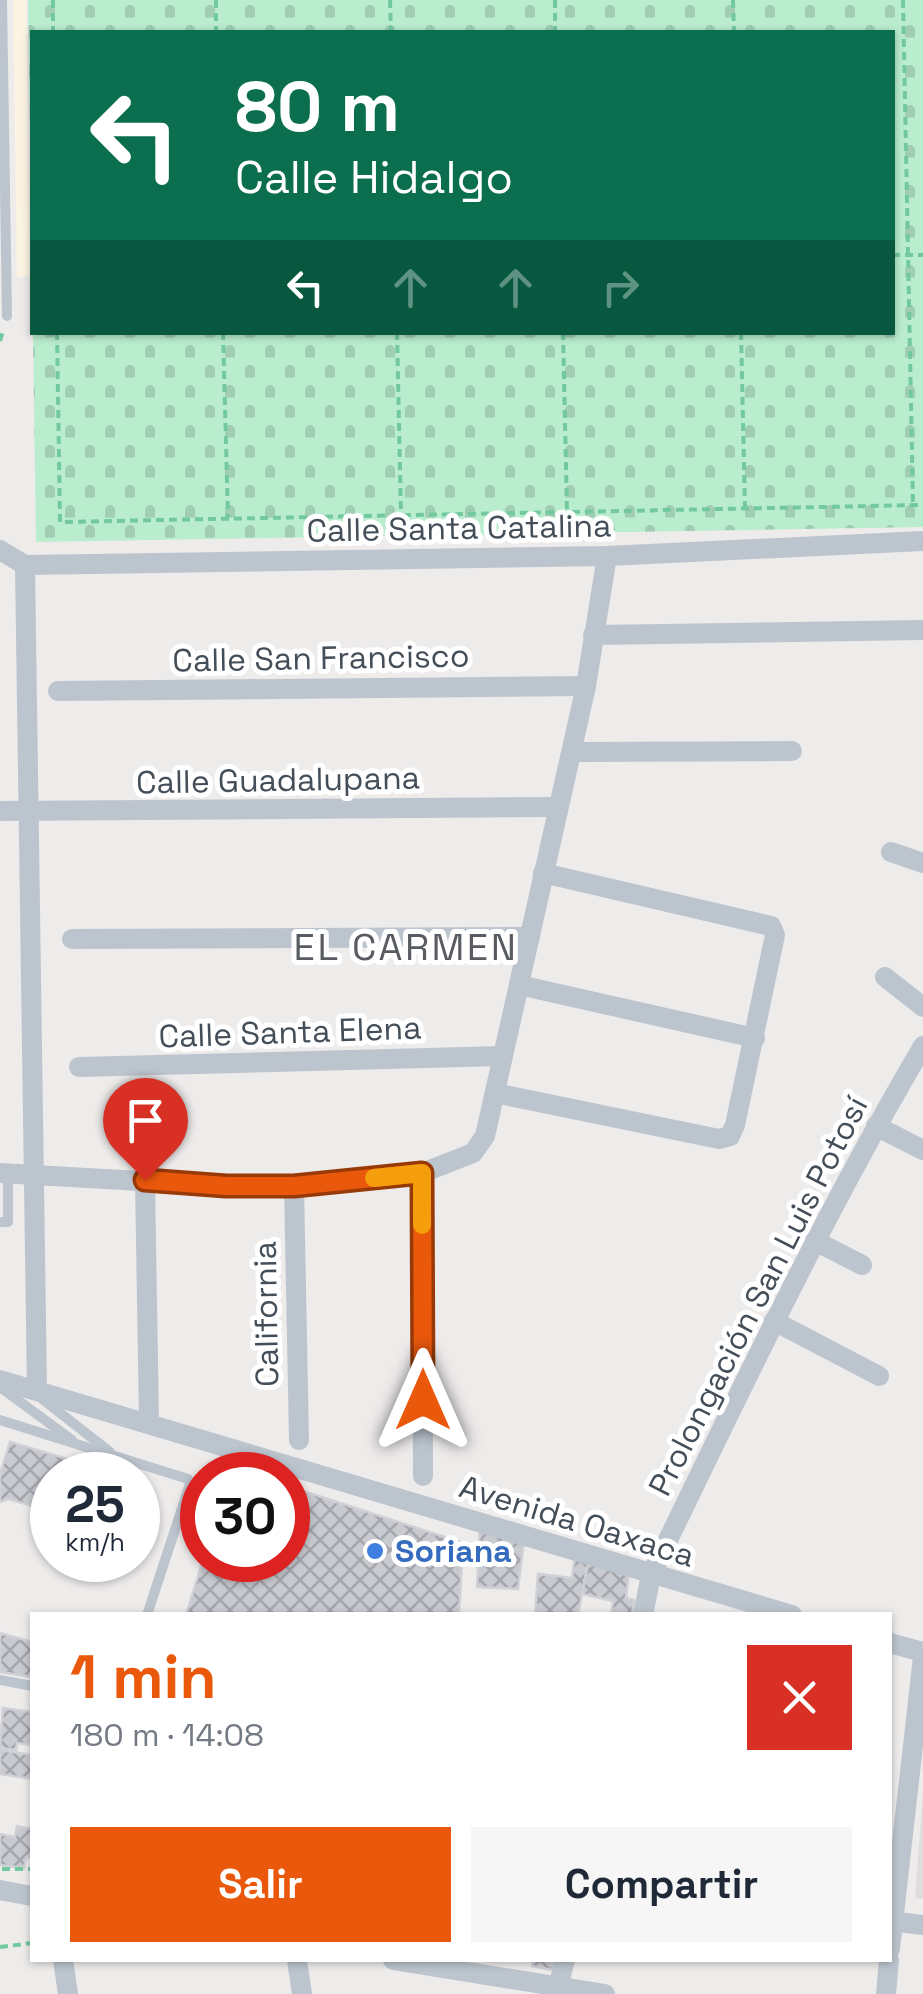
<!DOCTYPE html>
<html lang="es">
<head>
<meta charset="utf-8">
<style>
  :root { --surface:#fff; --page:#f6f6f7; --text:#1f2937; --muted:#747a83; --accent:#ea580c }
  body { margin:0; font-family:"Space Grotesk",sans-serif; background:var(--page); color:var(--text); height:100vh; display:flex; flex-direction:column; font-size:38px; white-space:nowrap }
  * { box-sizing:border-box; margin:0 }
  p { font-size:32px; color:var(--muted) }
  .icon { flex:none; width:55px; height:55px; fill:none; stroke:currentColor; stroke-width:2; stroke-linecap:round; stroke-linejoin:round }
  .map { position:relative; flex:1; overflow:hidden }
  .side { position:absolute; left:30px; top:1612px; width:862px; height:350px; display:flex; flex-direction:column; background:var(--surface); border-radius:0px; box-shadow:0 2px 8px #0004 }
  .side>* { flex:none }
  .guide { position:absolute; left:30px; top:30px; width:865px; height:305px; border-radius:0px; box-shadow:0 2px 8px #0004; background:#0b6e4f; color:#fff; overflow:hidden }
  .speed { position:absolute; left:30px; top:1452px; display:flex; gap:20px; font-size:50px; font-weight:700; text-align:center }
  .speed>* { display:grid; place-content:center; width:130px; height:130px; border-radius:50%; background:var(--surface); box-shadow:0 2px 8px #0004; line-height:1 }
  .speed small { font-size:25px; font-weight:400 }
  .speed .limit { border:15px solid #d22; background:#fff; color:#111 }
  .pin { position:absolute; display:grid; place-items:center; width:85px; height:85px; color:#fff; margin:-102px -42px; border-radius:50% 50% 50% 0; rotate:-45deg; box-shadow:0 0 10px #0007 }
  .pin .icon { rotate:45deg }
  .me { position:absolute; width:110px; margin:-55px; rotate:0deg; stroke-linejoin:round; filter:drop-shadow(0 0 8px #0008) }
  .turn { display:flex; align-items:center; gap:35px; height:210px; padding:0 40px; font-size:45px }
  .turn .icon { width:130px; height:130px; stroke-width:2.5 }
  .turn b { display:block; font-size:70px; line-height:85px }
  .lanes { display:flex; align-items:center; height:95px; padding:0 40px; background:#0003; justify-content:center; gap:50px; direction:ltr }
  .lanes .off { opacity:.35 }
  .round { display:grid; place-items:center; flex:none; width:105px; height:105px; border-radius:0px; background:var(--page) }
  .overview { display:flex; align-items:center; justify-content:space-between; height:170px; padding:0 40px }
  h1 { font-size:60px; font-weight:700; line-height:75px; color:var(--accent) }
  .cta { display:flex; gap:20px; margin-top:auto; padding:20px 40px }
  .cta a { flex:1; height:115px; border-radius:0px; background:var(--accent); color:#fff; font-size:40px; font-weight:700; line-height:115px; text-align:center }
  .cta a+a { background:var(--page); color:var(--text) }
  .map>svg:first-child { display:block }
  .commercial { fill:#fbf4e3 }
  .education { fill:#dfdcdd }
  .cemetery { fill:url(#cemetery-stones) }
  .building { fill:url(#building-cross-hatch); stroke:#cfd1d7; stroke-width:2.5 }
  .lines { fill:none; stroke-linecap:round; stroke-linejoin:round }
  .path { stroke:#72c9a0; stroke-width:4; stroke-dasharray:8 5; stroke-linecap:butt }
  .service { stroke:#bcc5ce; stroke-width:10 }
  .minor { stroke:#bcc5ce; stroke-width:20 }
  .route-casing { stroke:#983908; stroke-width:25 }
  .route { stroke:#ea580c; stroke-width:18 }
  .slow { stroke:#f59e0b; stroke-width:18 }
  .shop-dot { fill:#3f7fe0; stroke:#fff; stroke-width:4 }
  .labels { text-anchor:middle; dominant-baseline:central; stroke-width:10; stroke-linejoin:round; paint-order:stroke }
  .street-label { font-size:32px; fill:#444e58; stroke:#fff }
  .shop-label { font-size:32px; font-weight:bold; fill:#366cbe; stroke:#fff; text-anchor:start }
  .quarter-label { font-size:38px; letter-spacing:2.5px; fill:#585c60; stroke:#fff }
</style>
</head>
<body>
<div class="map">
<svg width="923" height="1994" viewBox="0 0 923 1994">
  <defs>
    <pattern id="cemetery-stones" width="16" height="16" patternUnits="userSpaceOnUse" patternTransform="scale(2.5)"><rect width="16" height="16" fill="#b9edce"/><path d="M2 7V4a2 2 0 0 1 4 0v3zM10 15v-3a2 2 0 0 1 4 0v3z" fill="#a0cdb3"/></pattern>
    <pattern id="building-cross-hatch" width="8" height="8" patternUnits="userSpaceOnUse" patternTransform="scale(2.5)"><rect width="8" height="8" fill="#c8cad0"/><path d="M0 0l8 8M0 8l8-8" fill="none" stroke="#a4a6ac"/></pattern>
  </defs>
  <rect width="100%" height="100%" fill="#eeebeb"/>
  <path class="commercial" d="M13,0H26L30,276L17,277Z"/>
  <path class="education" d="M923,1793V1899L915,1898Z"/>
  <path class="cemetery" d="M28,0H923V527L36,542L33,333L892,332V32H32V280Z"/>
  <g class="building">
    <path d="M10,1442L102,1469L100,1475H52V1512L9,1499L0,1502V1474Z"/>
    <path d="M230,1467L255,1475H228Z"/>
    <path d="M288,1486L463,1543L459,1615H186L203,1560H288Z"/>
    <path d="M202,1497V1536L186,1531Z"/>
    <path d="M480,1527L524,1540L518,1589L477,1587Z"/>
    <path d="M575,1555L589,1559L578,1615H535L538,1574L572,1578Z"/>
    <path d="M589,1559L629,1571L626,1598L634,1600L632,1615H611L613,1601L582,1594Z"/>
    <path d="M0,1633L32,1642V1677L0,1672Z"/>
    <path d="M3,1708L32,1712V1745L17,1743L16,1750L0,1748Z"/>
    <path d="M0,1750L32,1755V1779L0,1774Z"/>
    <path d="M17,1826L32,1829V1858L26,1857L24,1868L0,1865V1834L15,1837Z"/>
    <path d="M533,1960H555L552,1970L532,1966Z"/>
  </g>
  <g class="lines">
    <g class="path">
      <path d="M53,0V32"/>
      <path d="M216,0V32"/>
      <path d="M390,0L391,32"/>
      <path d="M555,0V32"/>
      <path d="M733,0L734,32"/>
      <path d="M903,0L913,505"/>
      <path d="M892,255H923"/>
      <path d="M57,332L60,522L923,505"/>
      <path d="M223,332L228,518"/>
      <path d="M397,332L401,515"/>
      <path d="M563,332L567,512"/>
      <path d="M741,332L745,508"/>
      <path d="M0,341L3,331"/>
      <path d="M2,1869H32"/>
      <path d="M0,1947L32,1943"/>
    </g>
    <g class="service">
      <path d="M2,0L7,316"/>
      <path d="M0,1222H8V1174"/>
      <path d="M0,1387L72,1440"/>
      <path d="M41,1398L110,1452"/>
      <path d="M0,1420L188,1479L190,1484L147,1615"/>
      <path d="M0,1680L32,1686"/>
    </g>
    <g class="minor">
      <path d="M0,550L25,565L607,556L923,541"/>
      <path d="M25,565L37,1391"/>
      <path d="M593,635L923,630"/>
      <path d="M58,691L586,686"/>
      <path d="M572,752L792,751"/>
      <path d="M0,811L557,807"/>
      <path d="M891,852L923,863"/>
      <path d="M72,939L530,937"/>
      <path d="M885,977L923,1007"/>
      <path d="M519,985L755,1038"/>
      <path d="M79,1067L503,1056"/>
      <path d="M495,1093L719,1139L730,1136L735,1125L775,935L771,926L543,873"/>
      <path d="M876,1126L923,1150"/>
      <path d="M0,1173L226,1186H294L422,1173L473,1153L485,1136L586,686L607,556"/>
      <path d="M422,1173L423,1476"/>
      <path d="M145,1180L149,1422"/>
      <path d="M294,1186L299,1440"/>
      <path d="M815,1241L862,1265"/>
      <path d="M774,1321L879,1376"/>
      <path d="M0,1380L792,1615"/>
      <path d="M643,1615L651,1575C738,1396 822,1217 923,1046"/>
      <path d="M890,1643L923,1652"/>
      <path d="M0,1890L32,1896"/>
      <path d="M890,1921L923,1925"/>
      <path d="M890,1949L923,1657"/>
      <path d="M63,1960L68,1994"/>
      <path d="M297,1960L302,1994"/>
      <path d="M393,1960L605,1994"/>
      <path d="M558,1987L565,1960"/>
      <path d="M886,1994L889,1960"/>
    </g>
  </g>
  <g class="lines">
    <g class="route-casing">
      <path id="route" d="M145,1180L226,1186H294L422,1173L423,1400"/>
    </g>
    <use href="#route" class="route"/>
    <path class="slow" d="M374,1178L422,1173V1225"/>
  </g>
  <circle class="shop-dot" cx="375" cy="1551" r="10"/>
  <g class="labels">
    <g class="street-label">
      <text transform="translate(459 528) rotate(-1)">Calle Santa Catalina</text>
      <text transform="translate(321 658) rotate(-1)">Calle San Francisco</text>
      <text transform="translate(278 780) rotate(-1)">Calle Guadalupana</text>
      <text transform="translate(290 1032) rotate(-2)">Calle Santa Elena</text>
      <text transform="translate(758 1296) rotate(-63)">Prolongación San Luis Potosí</text>
      <text transform="translate(266 1314) rotate(-91)">California</text>
      <text transform="translate(577 1521) rotate(17)">Avenida Oaxaca</text>
    </g>
    <g class="shop-label">
      <text x="395" y="1551">Soriana</text>
    </g>
    <g class="quarter-label">
      <text x="406" y="947">EL CARMEN</text>
    </g>
  </g>
</svg>
<div class="speed"><div>25<small>km/h</small></div><div class="limit">30</div></div>
<div class="pin" style="left:145px;top:1180px;background:#d93025"><svg class="icon" aria-label="arrive" viewBox="0 0 24 24"><path d="M6 21V4h12l-3 4 3 4H6"/></svg></div>
<svg class="me" style="left:423px;top:1400px" viewBox="-20 -20 40 40"><path d="M0-17L14 15 0 8-14 15z" fill="#ea580c" stroke="#fff" stroke-width="4"/></svg>
<div class="guide">
<div class="turn"><svg class="icon" aria-label="left" viewBox="0 0 24 24"><path d="M17 20v-9H6M10 6l-5 5 5 5"/></svg><div><b>80 m</b>Calle Hidalgo</div></div>
<div class="lanes"><svg class="icon" aria-label="left" viewBox="0 0 24 24"><path d="M17 20v-9H6M10 6l-5 5 5 5"/></svg><svg class="icon off" aria-label="ahead" viewBox="0 0 24 24"><path d="M12 20V5M6 11l6-6 6 6"/></svg><svg class="icon off" aria-label="ahead" viewBox="0 0 24 24"><path d="M12 20V5M6 11l6-6 6 6"/></svg><svg class="icon off" aria-label="right" viewBox="0 0 24 24"><path d="M7 20v-9h11M14 6l5 5-5 5"/></svg></div>
</div>
<section class="side">
<div class="overview"><div><h1>1 min</h1><p>180 m · 14:08</p></div><a class="round" style="background:#d93025;color:#fff"><svg class="icon" aria-label="close" viewBox="0 0 24 24"><path d="M6 6l12 12M18 6L6 18"/></svg></a></div>
<div class="cta"><a>Salir</a><a>Compartir</a></div>
</section>
</div>
</body>
</html>
